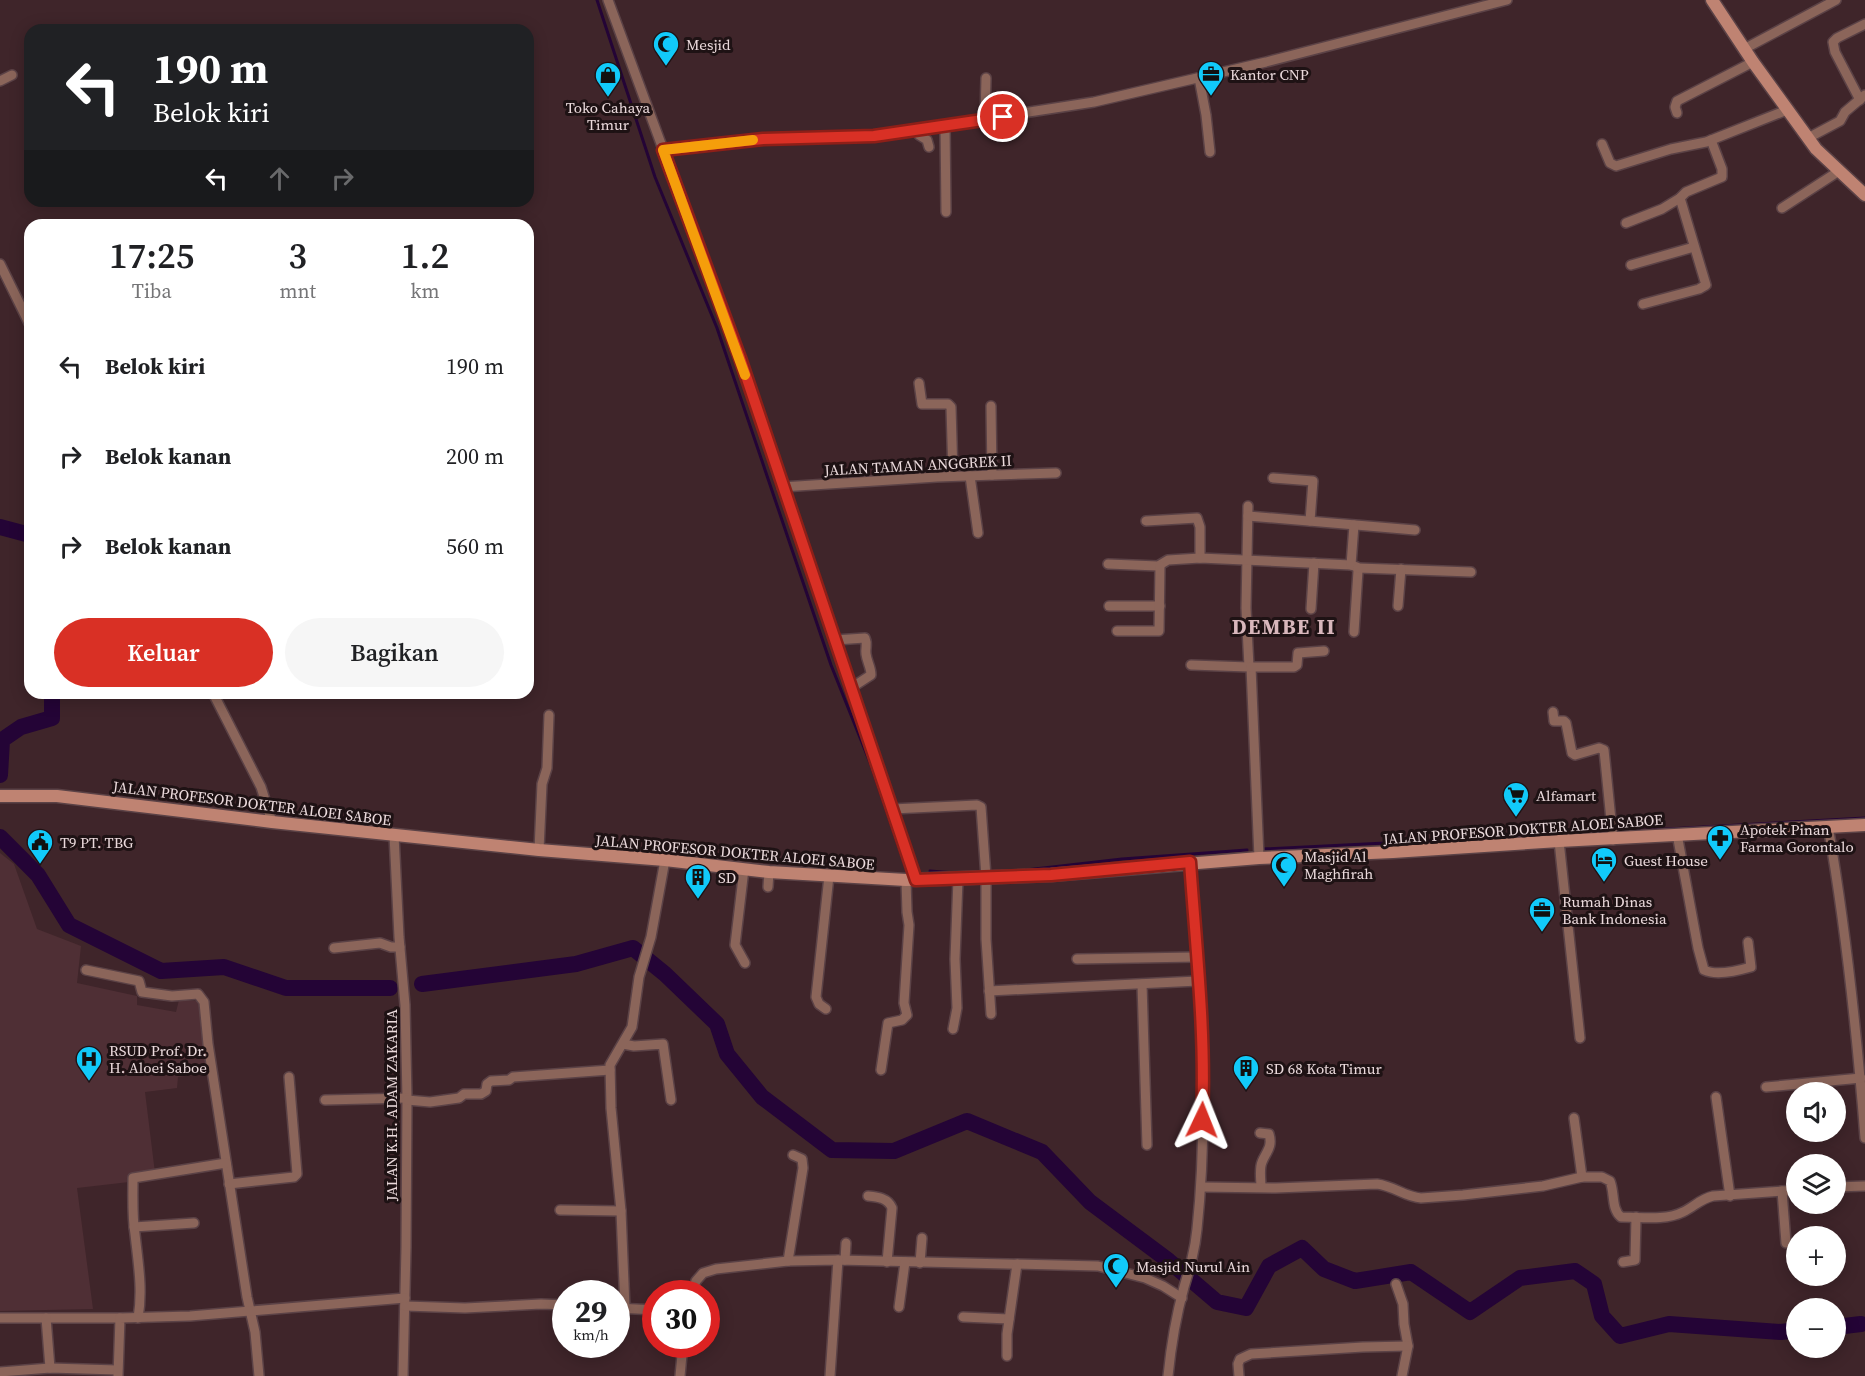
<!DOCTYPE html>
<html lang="id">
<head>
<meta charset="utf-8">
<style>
  :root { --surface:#fff; --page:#f6f6f6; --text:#202124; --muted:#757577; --accent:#d93025 }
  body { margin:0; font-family:"Source Serif 4",serif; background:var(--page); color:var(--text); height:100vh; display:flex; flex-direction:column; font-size:22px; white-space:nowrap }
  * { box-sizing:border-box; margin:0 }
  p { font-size:20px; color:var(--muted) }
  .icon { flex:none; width:33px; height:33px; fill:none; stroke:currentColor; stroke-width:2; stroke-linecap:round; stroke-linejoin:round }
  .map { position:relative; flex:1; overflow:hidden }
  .details { position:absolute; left:24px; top:219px; width:510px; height:480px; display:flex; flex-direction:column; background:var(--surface); border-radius:18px; box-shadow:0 3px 15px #0003 }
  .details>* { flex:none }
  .guide { position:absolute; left:24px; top:24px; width:510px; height:183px; border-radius:18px; box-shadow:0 3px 15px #0003; background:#202124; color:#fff; overflow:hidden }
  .buttons { position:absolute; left:1786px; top:1082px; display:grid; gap:12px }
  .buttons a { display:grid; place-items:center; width:60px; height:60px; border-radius:50%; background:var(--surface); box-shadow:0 3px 15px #0003; font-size:30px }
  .speed { position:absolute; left:552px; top:1280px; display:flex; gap:12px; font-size:30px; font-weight:700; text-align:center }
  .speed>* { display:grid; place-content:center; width:78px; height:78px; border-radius:50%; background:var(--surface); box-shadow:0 3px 15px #0003; line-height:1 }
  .speed small { font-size:15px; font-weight:400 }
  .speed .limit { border:9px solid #d22; background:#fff; color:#111 }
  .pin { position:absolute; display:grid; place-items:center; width:51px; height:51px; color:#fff; margin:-26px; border:3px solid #fff; border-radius:50%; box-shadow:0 2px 6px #0007 }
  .me { position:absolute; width:66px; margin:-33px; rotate:2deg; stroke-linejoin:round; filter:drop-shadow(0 0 4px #0008) }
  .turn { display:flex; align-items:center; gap:21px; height:126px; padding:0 30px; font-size:27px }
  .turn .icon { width:78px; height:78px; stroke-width:2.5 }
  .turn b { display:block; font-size:42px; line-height:51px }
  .lanes { display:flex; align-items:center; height:57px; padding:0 30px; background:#0003; justify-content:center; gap:30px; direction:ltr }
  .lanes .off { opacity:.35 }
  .eta { display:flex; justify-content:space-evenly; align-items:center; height:102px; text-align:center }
  .eta b { font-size:36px; font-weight:600; line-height:42px }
  .action { display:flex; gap:12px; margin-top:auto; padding:12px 30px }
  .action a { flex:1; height:69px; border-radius:36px; background:var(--accent); color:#fff; font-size:24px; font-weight:600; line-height:69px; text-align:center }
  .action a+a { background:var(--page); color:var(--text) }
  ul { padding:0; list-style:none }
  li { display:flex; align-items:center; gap:18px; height:90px; padding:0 30px }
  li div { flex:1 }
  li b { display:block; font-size:22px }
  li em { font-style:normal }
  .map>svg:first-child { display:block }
  .built { fill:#4f2f35 }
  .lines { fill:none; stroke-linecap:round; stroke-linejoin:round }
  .stream { stroke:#240436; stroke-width:3 }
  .river { stroke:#240436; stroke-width:16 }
  .street-casing { stroke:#5b4246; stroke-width:12 }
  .secondary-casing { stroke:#5b4246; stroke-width:15 }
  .street { stroke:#8b655a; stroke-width:9 }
  .secondary { stroke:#bf8372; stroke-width:12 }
  .route-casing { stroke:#8d1f18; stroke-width:15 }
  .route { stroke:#d93025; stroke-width:10 }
  .slow { stroke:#f59e0b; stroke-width:10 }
  .labels { text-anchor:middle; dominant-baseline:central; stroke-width:6; stroke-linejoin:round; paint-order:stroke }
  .poi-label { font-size:15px; fill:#ebdadc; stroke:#1e1214; text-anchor:start }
  .street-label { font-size:15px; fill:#ebdadc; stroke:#1e1214 }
  .district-label { font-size:21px; font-weight:bold; letter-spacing:1.5px; fill:#d8b7bc; stroke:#1e1214 }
</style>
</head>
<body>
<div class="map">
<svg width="1865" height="1376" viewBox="0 0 1865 1376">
  <rect width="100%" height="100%" fill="#3f252a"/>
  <path class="built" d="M0,853L14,864L37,929L81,946L77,983L137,996V1005L176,1012L179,1000L199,1001L208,1073L178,1077L177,1088L145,1092L155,1173L129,1182L77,1188L93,1309L0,1311Z"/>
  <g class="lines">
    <g class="stream">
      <path d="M597,0L655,177L717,328L831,665L871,765L906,868"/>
      <path d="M1614,832L1865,818"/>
      <path d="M1263,849L1604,832"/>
      <path d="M1026,870L1122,859L1247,850"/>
      <path d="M930,871L955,873"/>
    </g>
    <g class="river">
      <path d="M0,527L30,535"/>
      <path d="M0,775L2,740L21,727L52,718V693"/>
      <path d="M0,837L38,875L69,925L161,971L224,967L286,988H390"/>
      <path d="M422,984L576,964L633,948L665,974L717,1024L727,1054L762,1097L832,1150L894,1151L967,1121L1042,1152L1090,1202L1169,1261L1217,1302L1246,1308L1269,1266L1302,1248L1324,1269L1355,1281L1411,1272L1470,1312L1520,1278L1575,1271L1594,1284L1602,1316L1620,1336L1669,1324L1781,1332L1797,1330"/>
      <path d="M1836,1327L1861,1324"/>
    </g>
    <g class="street-casing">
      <g id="street">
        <path d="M608,0L740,358L916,881"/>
        <path d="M1744,49L1836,0"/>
        <path d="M1199,78L1206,115L1210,152"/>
        <path d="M0,81L12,75"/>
        <path d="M1860,100L1835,52L1833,42L1837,38L1865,24"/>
        <path d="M1677,113L1675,107L1677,101L1753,62"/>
        <path d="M985,119L986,78"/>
        <path d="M945,126L946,212"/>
        <path d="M916,130L919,135L927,140L929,147"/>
        <path d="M1808,138L1840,121L1845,112L1865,95"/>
        <path d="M1602,144L1610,163L1616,166L1671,149L1706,142L1787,110"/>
        <path d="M663,150L763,139L874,136L1094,102L1266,62L1507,0"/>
        <path d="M1782,208L1839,171"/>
        <path d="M1626,223L1662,209L1680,198L1686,192L1722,177V169L1711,140"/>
        <path d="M0,264L30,325"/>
        <path d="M1631,265L1694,247"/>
        <path d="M1643,304L1699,289L1706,285L1680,198"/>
        <path d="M919,383L922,404H948L951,407L953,476"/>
        <path d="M991,406L992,475"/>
        <path d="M970,476L978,533"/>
        <path d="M1273,478L1313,481L1310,521"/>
        <path d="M782,487L937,477L1056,473"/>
        <path d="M1248,506L1246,608L1249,667H1251L1259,858"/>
        <path d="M1248,516L1415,530"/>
        <path d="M1146,521L1197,518L1200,527V558"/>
        <path d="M1108,564L1158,566L1168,560L1200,558L1351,565L1357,567L1358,571L1354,632"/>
        <path d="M1351,565L1354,525"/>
        <path d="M1358,568L1471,572"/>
        <path d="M1109,606H1160"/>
        <path d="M1398,606L1401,569"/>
        <path d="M1311,609L1314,563"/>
        <path d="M1117,631H1159L1160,566"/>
        <path d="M835,640L865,638C868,645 865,647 866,654C867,662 871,667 871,675L851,688"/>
        <path d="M1191,665L1249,667"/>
        <path d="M1251,667H1294L1297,665L1298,653L1324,651"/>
        <path d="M213,693L261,787L272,822"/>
        <path d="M1553,712L1554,721H1564L1566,723L1572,753L1575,755L1599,748L1604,750L1613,840"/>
        <path d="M892,809L977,805L981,807L986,877V939L991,1014"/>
        <path d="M1828,826C1846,929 1857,1034 1865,1138"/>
        <path d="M1677,834L1698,948L1704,970C1716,976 1737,971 1751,967L1748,942"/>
        <path d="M394,835L399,937L405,1005L407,1098L406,1248L403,1376"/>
        <path d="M1559,841L1580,1038"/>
        <path d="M539,850L542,784L547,768L549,715"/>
        <path d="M744,869L735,945L745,963"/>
        <path d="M768,887L769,872"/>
        <path d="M334,948L380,943L391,947H400"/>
        <path d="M1077,959L1196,957"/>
        <path d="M86,970L139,981L142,992L172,996L198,994L204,1002L208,1044L247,1297L255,1332L259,1376"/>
        <path d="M1142,984L1147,1145"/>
        <path d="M989,991L1198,981"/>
        <path d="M826,1009L819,1004L816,997L829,876"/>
        <path d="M953,1029L957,1008L955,959L958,879"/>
        <path d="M623,1044L634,1046L663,1044L671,1100"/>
        <path d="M881,1070L888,1023L902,1020L907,1015L904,1003L909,925L907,912L906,880"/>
        <path d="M1766,1087L1861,1078"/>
        <path d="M1716,1097L1730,1196"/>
        <path d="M325,1100L407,1098"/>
        <path d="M407,1100L430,1102L459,1098L464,1094H481L486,1091L487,1084L491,1081L509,1080L513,1077L610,1070"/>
        <path d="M1574,1118L1582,1177"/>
        <path d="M1260,1133L1269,1134C1273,1147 1266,1152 1262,1162C1259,1169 1261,1180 1261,1187"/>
        <path d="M229,1184L294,1177L297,1174L289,1077"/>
        <path d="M1201,1187L1276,1188L1377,1184C1394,1186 1405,1197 1421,1198L1463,1195L1543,1186L1582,1177H1602L1610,1181C1615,1193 1611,1209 1621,1217C1641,1217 1665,1221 1683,1212C1694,1207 1700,1199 1713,1196L1797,1190"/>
        <path d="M1836,1187L1865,1186"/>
        <path d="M1782,1191L1786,1243"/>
        <path d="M868,1196C878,1197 888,1198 892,1208L887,1262"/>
        <path d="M560,1210L621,1211"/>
        <path d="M134,1227L194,1223"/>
        <path d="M845,1260L846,1243"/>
        <path d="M788,1261L803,1168L802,1159L793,1155"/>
        <path d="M1623,1262L1635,1260L1636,1217"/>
        <path d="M920,1263L922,1238"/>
        <path d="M1396,1284L1403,1304L1404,1324L1408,1346L1402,1376"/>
        <path d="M692,1293L696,1281L703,1273L716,1269L788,1261L838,1260L1098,1266L1145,1278L1163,1286L1182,1298"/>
        <path d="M405,1306L465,1308L541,1304L566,1305"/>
        <path d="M899,1307L905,1262"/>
        <path d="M616,1308L656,1310"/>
        <path d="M625,1308L621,1211L611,1108L610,1065L632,1027L639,977L651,937L665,860"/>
        <path d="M963,1317L1009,1319"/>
        <path d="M0,1318H120"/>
        <path d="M46,1318L50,1368"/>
        <path d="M138,1318C143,1290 138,1262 135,1234C132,1216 133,1196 133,1178L226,1163"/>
        <path d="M1007,1356V1334L1017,1264"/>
        <path d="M0,1372L50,1368L117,1370"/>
        <path d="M118,1376L120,1318L190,1316L405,1298"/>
        <path d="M680,1376L683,1344"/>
        <path d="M830,1376L838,1260"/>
        <path d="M1168,1376C1171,1346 1176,1316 1184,1287C1190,1267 1195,1250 1197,1229C1210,1107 1199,984 1190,862"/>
        <path d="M1239,1376L1238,1364L1240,1359L1251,1354L1363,1347L1408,1346"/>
      </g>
    </g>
    <g class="secondary-casing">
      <g id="secondary">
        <path d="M1712,0L1753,62L1816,149L1865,195"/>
        <path d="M0,796H57L272,822L539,850L665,860L769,872L906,880L1051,875L1259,858L1393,852L1559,841L1865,825"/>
      </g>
    </g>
    <use href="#street" class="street"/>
    <use href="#secondary" class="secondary"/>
  </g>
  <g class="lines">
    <g class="route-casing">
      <path id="route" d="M1003,117L874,136L763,139L663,150L740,358L916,880L1051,875L1190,862C1196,948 1206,1034 1202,1120"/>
    </g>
    <use href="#route" class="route"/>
    <path class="slow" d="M745,375L663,150L753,140"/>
  </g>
  <defs>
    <g id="mosque-pin" transform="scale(1.35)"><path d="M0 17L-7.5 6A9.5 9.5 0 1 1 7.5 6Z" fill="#11cafa" stroke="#1e1214"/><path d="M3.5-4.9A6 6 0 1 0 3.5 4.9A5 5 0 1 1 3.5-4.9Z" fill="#111"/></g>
    <g id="office-pin" transform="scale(1.35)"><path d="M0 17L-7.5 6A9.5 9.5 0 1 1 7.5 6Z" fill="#11cafa" stroke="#1e1214"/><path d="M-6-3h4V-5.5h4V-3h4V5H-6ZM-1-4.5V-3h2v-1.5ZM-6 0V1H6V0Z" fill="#111"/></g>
    <g id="shop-pin" transform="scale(1.35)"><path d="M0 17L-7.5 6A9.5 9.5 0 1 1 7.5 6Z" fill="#11cafa" stroke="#1e1214"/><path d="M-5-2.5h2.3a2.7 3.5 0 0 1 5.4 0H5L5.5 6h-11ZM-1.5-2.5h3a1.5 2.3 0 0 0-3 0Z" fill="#111"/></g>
    <g id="supermarket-pin" transform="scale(1.35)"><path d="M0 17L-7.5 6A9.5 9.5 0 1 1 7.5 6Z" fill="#11cafa" stroke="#1e1214"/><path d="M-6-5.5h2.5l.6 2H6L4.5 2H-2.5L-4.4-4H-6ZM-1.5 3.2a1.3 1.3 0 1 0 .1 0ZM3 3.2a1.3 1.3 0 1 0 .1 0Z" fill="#111"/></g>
    <g id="pharmacy-pin" transform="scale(1.35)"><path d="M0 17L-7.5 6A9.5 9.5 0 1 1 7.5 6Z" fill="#11cafa" stroke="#1e1214"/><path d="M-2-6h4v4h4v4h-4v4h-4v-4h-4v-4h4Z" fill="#111"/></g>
    <g id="civic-pin" transform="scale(1.35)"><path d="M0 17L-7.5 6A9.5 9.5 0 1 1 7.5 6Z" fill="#11cafa" stroke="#1e1214"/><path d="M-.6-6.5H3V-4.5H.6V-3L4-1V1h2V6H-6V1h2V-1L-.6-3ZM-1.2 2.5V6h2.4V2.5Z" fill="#111"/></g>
    <g id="hotel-pin" transform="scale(1.35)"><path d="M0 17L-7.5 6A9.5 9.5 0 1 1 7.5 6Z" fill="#11cafa" stroke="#1e1214"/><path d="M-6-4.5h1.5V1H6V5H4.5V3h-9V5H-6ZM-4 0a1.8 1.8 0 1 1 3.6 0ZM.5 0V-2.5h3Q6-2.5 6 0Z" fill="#111"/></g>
    <g id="building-pin" transform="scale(1.35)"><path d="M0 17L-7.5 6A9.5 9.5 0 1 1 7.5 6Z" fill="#11cafa" stroke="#1e1214"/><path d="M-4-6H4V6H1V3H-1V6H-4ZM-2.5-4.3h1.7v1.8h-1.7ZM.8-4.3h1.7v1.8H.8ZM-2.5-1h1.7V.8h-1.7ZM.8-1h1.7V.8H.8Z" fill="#111"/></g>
    <g id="hospital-pin" transform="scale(1.35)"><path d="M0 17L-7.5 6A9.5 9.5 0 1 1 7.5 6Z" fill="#11cafa" stroke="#1e1214"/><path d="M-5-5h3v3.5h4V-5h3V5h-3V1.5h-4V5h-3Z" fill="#111"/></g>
  </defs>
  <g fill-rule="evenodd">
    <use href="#mosque-pin" x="666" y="44"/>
    <use href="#office-pin" x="1211" y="74"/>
    <use href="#shop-pin" x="608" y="75"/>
    <use href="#supermarket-pin" x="1516" y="795"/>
    <use href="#pharmacy-pin" x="1720" y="838"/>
    <use href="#civic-pin" x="40" y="842"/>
    <use href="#hotel-pin" x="1604" y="860"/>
    <use href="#mosque-pin" x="1284" y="865"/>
    <use href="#building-pin" x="698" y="877"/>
    <use href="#office-pin" x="1542" y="910"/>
    <use href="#hospital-pin" x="89" y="1059"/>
    <use href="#building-pin" x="1246" y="1068"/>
    <use href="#mosque-pin" x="1116" y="1266"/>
  </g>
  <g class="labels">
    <g class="poi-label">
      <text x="686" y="44">Mesjid</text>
      <text x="1230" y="74">Kantor CNP</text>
      <text x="608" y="107" text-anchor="middle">Toko Cahaya<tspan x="608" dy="17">Timur</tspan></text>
      <text x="1536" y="795">Alfamart</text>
      <text x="1740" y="829">Apotek Pinan<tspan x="1740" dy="17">Farma Gorontalo</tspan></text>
      <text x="60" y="842">T9 PT. TBG</text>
      <text x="1304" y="856">Masjid Al<tspan x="1304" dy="17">Maghfirah</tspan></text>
      <text x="1624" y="860">Guest House</text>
      <text x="718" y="877">SD</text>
      <text x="1562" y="901">Rumah Dinas<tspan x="1562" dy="17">Bank Indonesia</tspan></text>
      <text x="109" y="1050">RSUD Prof. Dr.<tspan x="109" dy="17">H. Aloei Saboe</tspan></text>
      <text x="1266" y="1068">SD 68 Kota Timur</text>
      <text x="1136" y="1266">Masjid Nurul Ain</text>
    </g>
    <g class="street-label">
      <text transform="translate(918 465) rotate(-3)">JALAN TAMAN ANGGREK II</text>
      <text transform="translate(252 803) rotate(7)">JALAN PROFESOR DOKTER ALOEI SABOE</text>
      <text transform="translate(1523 829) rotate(-4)">JALAN PROFESOR DOKTER ALOEI SABOE</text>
      <text transform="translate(735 852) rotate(5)">JALAN PROFESOR DOKTER ALOEI SABOE</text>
      <text transform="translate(391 1105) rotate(-90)">JALAN K.H. ADAM ZAKARIA</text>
    </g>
    <g class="district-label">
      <text x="1284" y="626">DEMBE II</text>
    </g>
  </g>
</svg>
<div class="buttons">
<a><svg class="icon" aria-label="sound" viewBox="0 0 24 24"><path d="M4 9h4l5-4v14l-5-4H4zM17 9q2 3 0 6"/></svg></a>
<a><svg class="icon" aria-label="layers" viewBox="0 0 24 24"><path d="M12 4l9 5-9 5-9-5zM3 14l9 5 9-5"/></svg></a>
<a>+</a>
<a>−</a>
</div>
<div class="speed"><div>29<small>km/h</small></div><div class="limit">30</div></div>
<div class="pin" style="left:1003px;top:117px;background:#d93025"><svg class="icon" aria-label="arrive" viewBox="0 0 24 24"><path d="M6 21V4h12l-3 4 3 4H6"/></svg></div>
<svg class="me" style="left:1202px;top:1120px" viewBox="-20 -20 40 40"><path d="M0-17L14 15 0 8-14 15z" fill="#d93025" stroke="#fff" stroke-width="4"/></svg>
<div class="guide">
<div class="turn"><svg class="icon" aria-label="left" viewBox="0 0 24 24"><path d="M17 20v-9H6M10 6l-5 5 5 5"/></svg><div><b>190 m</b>Belok kiri</div></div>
<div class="lanes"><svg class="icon" aria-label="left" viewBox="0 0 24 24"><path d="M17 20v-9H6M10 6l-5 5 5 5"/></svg><svg class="icon off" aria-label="ahead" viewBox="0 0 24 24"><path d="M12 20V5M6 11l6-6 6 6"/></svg><svg class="icon off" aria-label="right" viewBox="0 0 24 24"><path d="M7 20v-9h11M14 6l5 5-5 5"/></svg></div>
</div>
<section class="details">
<div class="eta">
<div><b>17:25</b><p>Tiba</p></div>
<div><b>3</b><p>mnt</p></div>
<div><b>1.2</b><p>km</p></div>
</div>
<ul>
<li><svg class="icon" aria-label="left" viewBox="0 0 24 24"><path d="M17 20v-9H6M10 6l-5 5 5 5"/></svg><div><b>Belok kiri</b></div><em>190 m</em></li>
<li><svg class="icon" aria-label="right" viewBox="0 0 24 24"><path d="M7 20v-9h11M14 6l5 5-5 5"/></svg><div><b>Belok kanan</b></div><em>200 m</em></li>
<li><svg class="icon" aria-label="right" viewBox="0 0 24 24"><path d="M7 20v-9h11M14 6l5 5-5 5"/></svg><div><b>Belok kanan</b></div><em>560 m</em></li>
</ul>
<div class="action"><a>Keluar</a><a>Bagikan</a></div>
</section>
</div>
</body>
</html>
